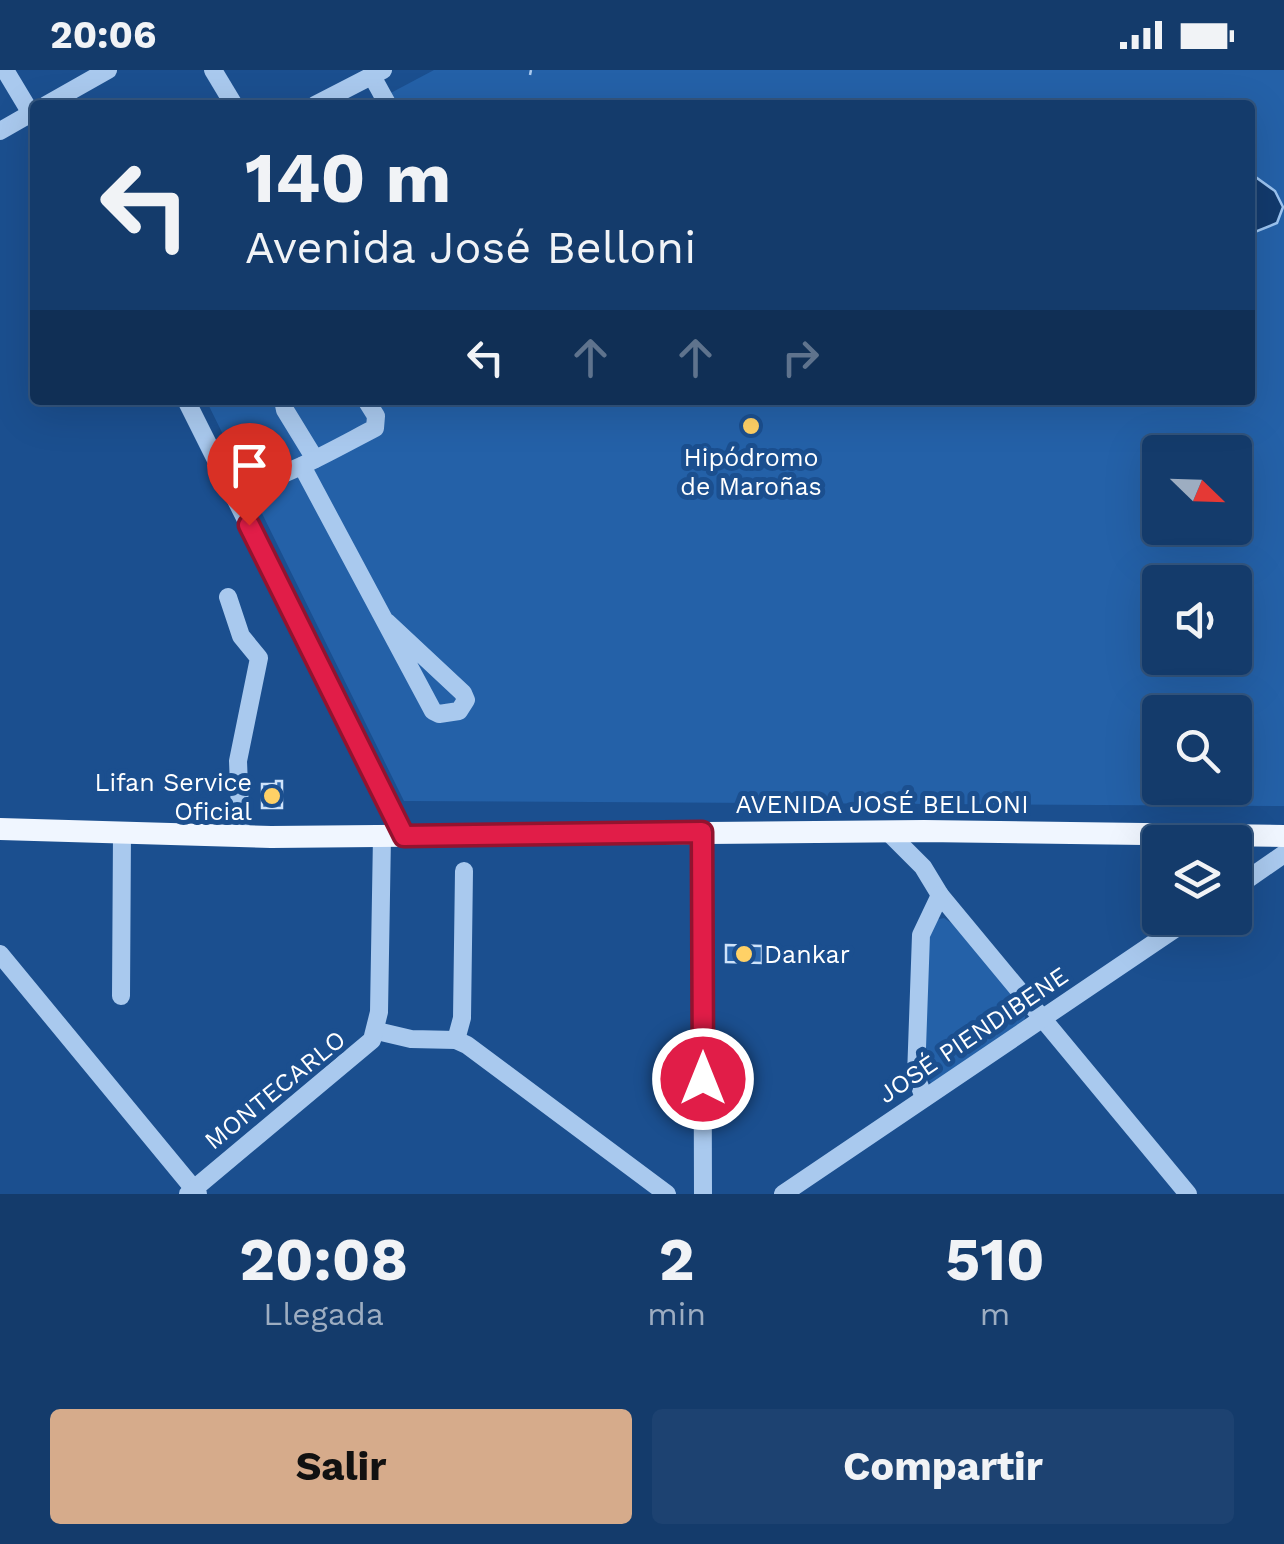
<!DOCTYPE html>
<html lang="es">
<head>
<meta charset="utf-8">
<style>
  :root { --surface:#143b6b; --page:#1d4271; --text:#f1f3f6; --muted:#9dadc1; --line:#33557e; --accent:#d6ab8b }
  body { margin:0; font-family:"Work Sans",sans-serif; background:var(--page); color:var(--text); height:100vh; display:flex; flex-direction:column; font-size:38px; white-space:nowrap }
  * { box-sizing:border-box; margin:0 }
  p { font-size:32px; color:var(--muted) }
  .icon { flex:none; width:55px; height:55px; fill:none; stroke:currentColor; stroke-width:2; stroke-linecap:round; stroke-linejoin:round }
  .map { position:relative; height:1124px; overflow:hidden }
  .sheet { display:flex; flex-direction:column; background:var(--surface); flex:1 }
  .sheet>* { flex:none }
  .top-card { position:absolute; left:30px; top:30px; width:1225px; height:305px; border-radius:10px; box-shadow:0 10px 40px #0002,0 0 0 2px var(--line); background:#143b6b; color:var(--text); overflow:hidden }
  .needle { width:65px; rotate:113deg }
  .tools { position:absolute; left:1142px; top:365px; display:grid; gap:20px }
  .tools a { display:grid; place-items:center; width:110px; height:110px; border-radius:10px; background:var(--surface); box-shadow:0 10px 40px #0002,0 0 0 2px var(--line); font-size:50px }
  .pin { position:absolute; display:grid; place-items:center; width:85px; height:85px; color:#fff; margin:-102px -42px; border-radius:50% 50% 50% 0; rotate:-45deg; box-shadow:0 0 10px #0007 }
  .pin .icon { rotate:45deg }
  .me { position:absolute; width:110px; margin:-55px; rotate:0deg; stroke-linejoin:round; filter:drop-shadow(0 0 8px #0008) }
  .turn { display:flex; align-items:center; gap:35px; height:210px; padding:0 50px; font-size:45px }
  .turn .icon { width:130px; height:130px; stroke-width:2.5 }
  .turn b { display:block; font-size:70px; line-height:85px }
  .lanes { display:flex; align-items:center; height:95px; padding:0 50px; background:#0003; justify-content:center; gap:50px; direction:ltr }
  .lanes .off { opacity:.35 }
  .eta { display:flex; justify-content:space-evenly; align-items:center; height:170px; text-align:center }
  .eta b { font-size:60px; font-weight:700; line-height:70px }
  .button { display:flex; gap:20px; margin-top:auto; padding:20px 50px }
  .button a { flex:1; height:115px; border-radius:10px; background:var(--accent); color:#111; font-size:40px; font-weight:700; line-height:115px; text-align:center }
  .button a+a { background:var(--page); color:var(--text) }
  .status { display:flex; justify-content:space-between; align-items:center; height:70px; padding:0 50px; background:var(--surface); direction:ltr }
  .status svg { height:28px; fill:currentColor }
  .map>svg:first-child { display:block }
  .green { fill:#2461a8; fill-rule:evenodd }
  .water { fill:#123a6d; stroke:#9cc4f0; stroke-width:2.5 }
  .building { fill:#2a66ad; stroke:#cfe3fa; stroke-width:2.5 }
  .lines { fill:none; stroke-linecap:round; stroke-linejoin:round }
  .path { stroke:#a9c9ee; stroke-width:2.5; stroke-dasharray:5 8; stroke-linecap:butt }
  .minor { stroke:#a9c9ee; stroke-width:18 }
  .major { stroke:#f0f6ff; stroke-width:22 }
  .route-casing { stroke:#92132f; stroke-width:25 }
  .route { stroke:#e11d48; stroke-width:18 }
  .poi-dot { fill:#ffd166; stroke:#1b4f8f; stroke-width:4 }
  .labels { text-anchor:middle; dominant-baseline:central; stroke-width:10; stroke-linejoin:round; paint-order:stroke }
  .poi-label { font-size:25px; fill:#fff; stroke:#1b4f8f }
  .street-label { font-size:25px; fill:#fff; stroke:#1b4f8f }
</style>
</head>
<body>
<div class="status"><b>20:06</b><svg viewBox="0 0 49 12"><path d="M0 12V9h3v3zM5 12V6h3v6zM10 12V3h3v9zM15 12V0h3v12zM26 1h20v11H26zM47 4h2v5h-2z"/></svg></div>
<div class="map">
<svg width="1284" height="1124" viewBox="0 0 1284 1124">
  <rect width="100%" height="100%" fill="#1b4f8f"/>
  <g class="green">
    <path d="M434,0H1284V736L404,731L206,330H1250V35H368ZM1160,382H1235V458H1160ZM1160,512H1235V588H1160ZM1160,642H1235V718H1160Z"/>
    <path d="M944,848L956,856L1026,941L1024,953L936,1013H931L923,1003L929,859L935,850Z"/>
  </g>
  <path class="water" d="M1250,103L1275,121L1283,137L1277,153L1250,164Z"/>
  <g class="building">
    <path d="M276,711H282V738H262V714H276Z"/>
    <path d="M726,875L762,876V893L726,892Z"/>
  </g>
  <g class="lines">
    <path class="path" d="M530,5L531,0"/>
    <g class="minor">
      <path d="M5,0L35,50"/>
      <path d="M213,0L234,35"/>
      <path d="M372,6L388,35"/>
      <path d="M46,35L108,0"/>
      <path d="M315,35L383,0"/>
      <path d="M0,61L35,41"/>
      <path d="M186,330L404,766"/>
      <path d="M283,330L285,340L315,389"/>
      <path d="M302,396L433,641L439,644L459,641L466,630L463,623L387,552"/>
      <path d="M232,421C283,409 329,382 375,358L376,346L366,330"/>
      <path d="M228,527L241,566L259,588L238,691L241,766"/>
      <path d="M702,761L703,1124"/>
      <path d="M887,761L923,797L940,825L1188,1124"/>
      <path d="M1235,818L1284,784"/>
      <path d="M0,884L198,1124"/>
      <path d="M121,926L122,762"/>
      <path d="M377,961L411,969L456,970L467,975L667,1124"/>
      <path d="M456,970L462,948L464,801"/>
      <path d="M924,1028L916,1006L921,865L940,825"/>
      <path d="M188,1124L372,970L379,942L382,766"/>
      <path d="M783,1124L1191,848"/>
    </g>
    <path class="major" d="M0,759L271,767L924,761L1284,766"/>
  </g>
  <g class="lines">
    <g class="route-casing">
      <path id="route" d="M249,455L404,766L702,762L703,1009"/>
    </g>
    <use href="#route" class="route"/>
  </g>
  <g class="poi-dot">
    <circle cx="751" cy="356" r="10"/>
    <circle cx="272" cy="726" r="10"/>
    <circle cx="744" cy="884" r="10"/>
  </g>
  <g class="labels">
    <g class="poi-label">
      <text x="751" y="387">Hipódromo<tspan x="751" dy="29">de Maroñas</tspan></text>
      <text x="252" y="712" text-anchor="end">Lifan Service<tspan x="252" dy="29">Oficial</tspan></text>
      <text x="764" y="884" text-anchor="start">Dankar</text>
    </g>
    <g class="street-label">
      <text x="882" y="734">AVENIDA JOSÉ BELLONI</text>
      <text transform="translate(973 965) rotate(-34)">JOSÉ PIENDIBENE</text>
      <text transform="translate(275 1020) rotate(-39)">MONTECARLO</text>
    </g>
  </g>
</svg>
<div class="tools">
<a><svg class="needle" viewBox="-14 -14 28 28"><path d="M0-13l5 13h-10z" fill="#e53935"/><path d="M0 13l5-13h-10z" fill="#9dadc1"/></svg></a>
<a><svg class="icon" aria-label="sound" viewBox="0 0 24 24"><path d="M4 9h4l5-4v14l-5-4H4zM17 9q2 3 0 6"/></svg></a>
<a><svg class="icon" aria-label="search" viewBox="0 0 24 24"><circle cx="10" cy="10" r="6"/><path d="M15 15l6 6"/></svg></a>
<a><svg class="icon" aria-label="layers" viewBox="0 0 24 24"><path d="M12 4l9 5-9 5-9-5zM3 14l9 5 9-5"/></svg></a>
</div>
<div class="pin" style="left:249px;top:455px;background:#d93025"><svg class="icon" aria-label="arrive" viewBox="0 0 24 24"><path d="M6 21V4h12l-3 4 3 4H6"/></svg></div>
<svg class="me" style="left:703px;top:1009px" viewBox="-20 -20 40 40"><circle r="17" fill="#e11d48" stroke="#fff" stroke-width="3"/><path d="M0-11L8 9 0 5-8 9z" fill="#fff"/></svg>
<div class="top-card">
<div class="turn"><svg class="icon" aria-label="left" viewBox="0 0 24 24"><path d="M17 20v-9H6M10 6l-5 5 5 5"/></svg><div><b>140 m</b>Avenida José Belloni</div></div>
<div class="lanes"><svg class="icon" aria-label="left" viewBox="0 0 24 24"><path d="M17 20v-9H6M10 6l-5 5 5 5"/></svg><svg class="icon off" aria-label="ahead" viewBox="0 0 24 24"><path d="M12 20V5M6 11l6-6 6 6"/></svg><svg class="icon off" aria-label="ahead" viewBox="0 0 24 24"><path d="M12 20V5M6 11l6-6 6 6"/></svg><svg class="icon off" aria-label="right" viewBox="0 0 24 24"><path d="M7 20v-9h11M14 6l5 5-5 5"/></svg></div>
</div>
</div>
<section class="sheet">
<div class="eta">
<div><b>20:08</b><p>Llegada</p></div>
<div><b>2</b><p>min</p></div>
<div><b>510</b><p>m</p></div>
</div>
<div class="button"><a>Salir</a><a>Compartir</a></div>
</section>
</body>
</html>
